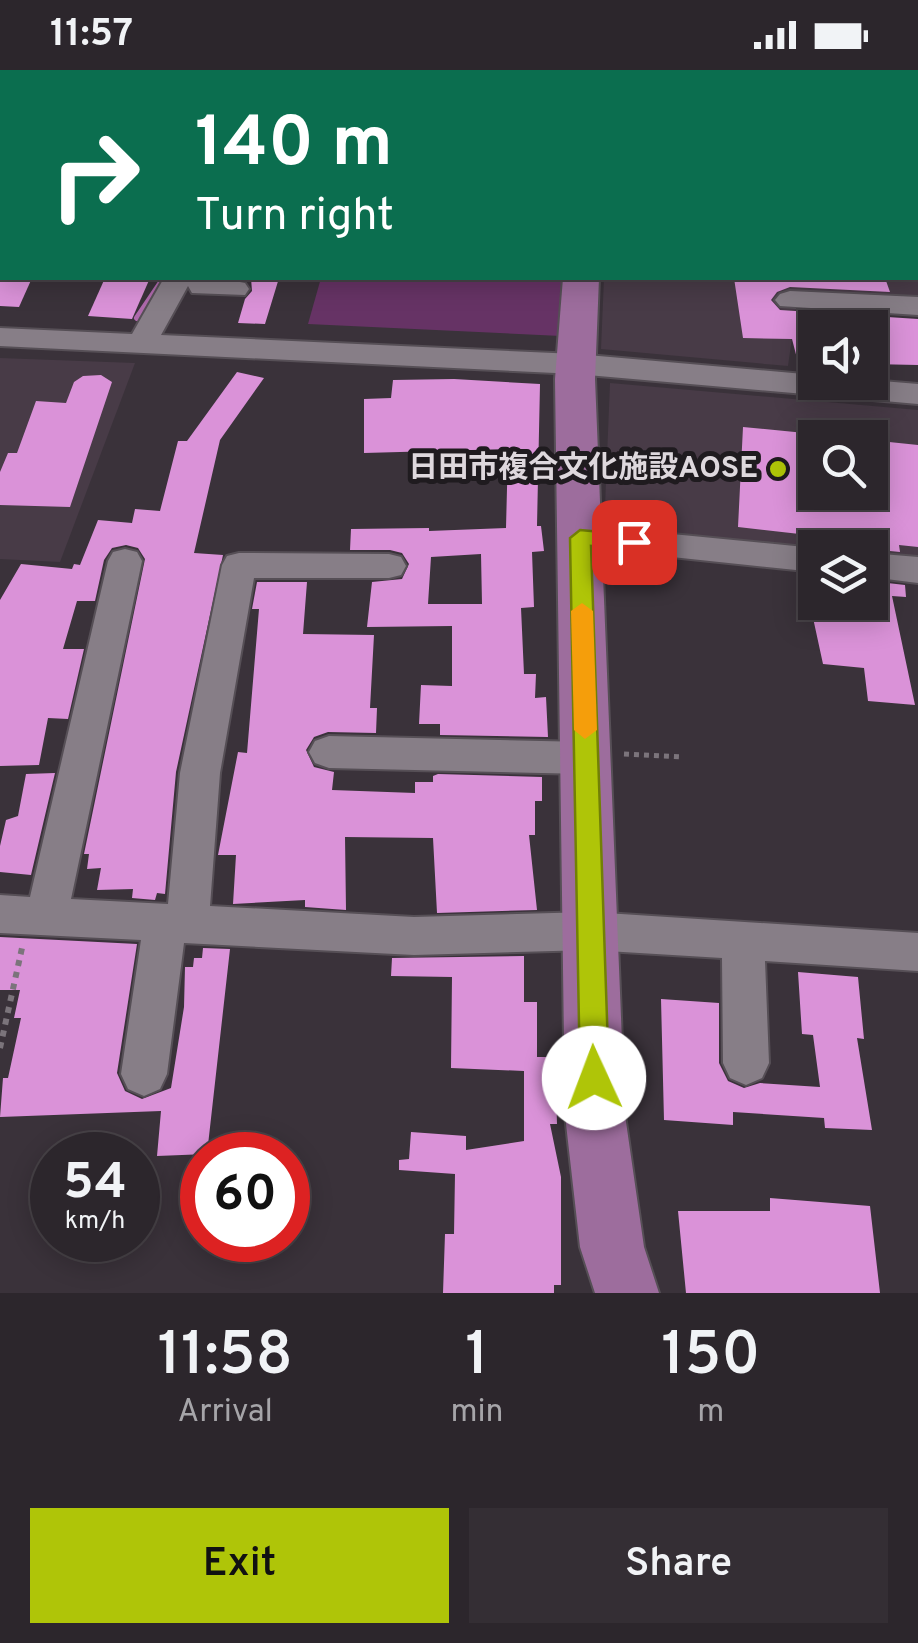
<!DOCTYPE html>
<html lang="en">
<head>
<meta charset="utf-8">
<style>
  :root { --surface:#2c262c; --page:#342e34; --text:#f1f3f6; --muted:#a6a5a9; --line:#484348; --accent:#afc508 }
  body { margin:0; font-family:Overpass,"Noto Sans JP",sans-serif; background:var(--page); color:var(--text); height:100vh; display:flex; flex-direction:column; font-size:38px; white-space:nowrap }
  * { box-sizing:border-box; margin:0 }
  p { font-size:32px; color:var(--muted) }
  .icon { flex:none; width:55px; height:55px; fill:none; stroke:currentColor; stroke-width:2; stroke-linecap:round; stroke-linejoin:round }
  .map { position:relative; height:1223px; overflow:hidden }
  .side { display:flex; flex-direction:column; background:var(--surface); flex:1 }
  .side>* { flex:none }
  .top-card { position:absolute; left:0px; top:0px; width:920px; height:210px; box-shadow:0 5px 25px #0003,0 0 0 2px var(--line); background:#0b6e4f; color:#fff; overflow:hidden }
  .buttons { position:absolute; left:798px; top:240px; display:grid; gap:20px }
  .buttons a { display:grid; place-items:center; width:90px; height:90px; border-radius:0px; background:var(--surface); box-shadow:0 5px 25px #0003,0 0 0 2px var(--line); font-size:50px }
  .speed { position:absolute; left:30px; top:1062px; display:flex; gap:20px; font-size:50px; font-weight:700; text-align:center }
  .speed>* { display:grid; place-content:center; width:130px; height:130px; border-radius:50%; background:var(--surface); box-shadow:0 5px 25px #0003,0 0 0 2px var(--line); line-height:1 }
  .speed small { font-size:25px; font-weight:400 }
  .speed .limit { border:15px solid #d22; background:#fff; color:#111 }
  .pin { position:absolute; display:grid; place-items:center; width:85px; height:85px; color:#fff; margin:-42px; border-radius:20px; box-shadow:0 5px 15px #0006 }
  .me { position:absolute; width:110px; margin:-55px; rotate:358deg; stroke-linejoin:round; filter:drop-shadow(0 0 8px #0008) }
  .turn { display:flex; align-items:center; gap:35px; height:210px; padding:0 30px; font-size:45px }
  .turn .icon { width:130px; height:130px; stroke-width:2.5 }
  .turn b { display:block; font-size:70px; line-height:85px }
  .eta { display:flex; justify-content:space-evenly; align-items:center; height:170px; text-align:center }
  .eta b { font-size:60px; font-weight:600; line-height:70px }
  .action { display:flex; gap:20px; margin-top:auto; padding:20px 30px }
  .action a { flex:1; height:115px; border-radius:0px; background:var(--accent); color:#111; font-size:40px; font-weight:600; line-height:115px; text-align:center }
  .action a+a { background:var(--page); color:var(--text) }
  .status { display:flex; justify-content:space-between; align-items:center; height:70px; padding:0 50px; background:var(--surface); direction:ltr }
  .status svg { height:28px; fill:currentColor }
  .map>svg:first-child { display:block }
  .built { fill:#483b47; fill-rule:evenodd }
  .green { fill:#663365 }
  .lines { fill:none; stroke-linecap:round; stroke-linejoin:round }
  .stream { stroke:#ae69ac; stroke-width:6 }
  .building { fill:#da92d8; fill-rule:evenodd }
  .minor-casing { stroke:#564f56; stroke-width:4 }
  .major-casing { stroke:#564f56; stroke-width:4 }
  .path-far1 { stroke:#7b747b; stroke-width:5; stroke-dasharray:5 5; stroke-linecap:butt }
  .path { stroke:#7b747b; stroke-width:6; stroke-dasharray:6 6; stroke-linecap:butt }
  .minor { fill:#877e87; fill-rule:evenodd }
  .major { fill:#9d6d9d; fill-rule:evenodd }
  .route { fill:#afc508; stroke:#728005; stroke-width:2.5 }
  .slow { fill:#f59e0b }
  .poi-dot { fill:#afc508; stroke:#1f1b1f; stroke-width:4 }
  .labels { text-anchor:middle; dominant-baseline:central; stroke-width:10; stroke-linejoin:round; paint-order:stroke }
  .poi-label { font-size:30px; font-weight:bold; fill:#ded8dd; stroke:#1f1b1f; text-anchor:end }
</style>
</head>
<body>
<div class="status"><b>11:57</b><svg viewBox="0 0 49 12"><path d="M0 12V9h3v3zM5 12V6h3v6zM10 12V3h3v9zM15 12V0h3v12zM26 1h20v11H26zM47 4h2v5h-2z"/></svg></div>
<div class="map">
<svg width="918" height="1223" viewBox="0 0 918 1223">
  <rect width="100%" height="100%" fill="#3a323a"/>
  <g class="built">
    <path d="M918,28V228L798,225L788,296L601,279L604,208H918Z"/>
    <path d="M0,288L135,293L60,492L0,489Z"/>
    <path d="M610,313L918,340V490L870,485V478L815,480L604,461ZM815,368H870V422H815Z"/>
  </g>
  <path class="green" d="M321,208H564L561,266L308,254Z"/>
  <g class="lines">
    <path class="stream" d="M137,248L164,208"/>
  </g>
  <g class="building">
    <path d="M0,208H32L19,237L0,236Z"/>
    <path d="M105,208H150L132,249L88,246Z"/>
    <path d="M251,208H279L265,254L238,253L245,229L252,221Z"/>
    <path d="M734,208H885L890,222L790,217L777,222L771,230L780,240L918,249V295L870,294V258H815V301L800,300L792,269L743,268Z"/>
    <path d="M237,302L264,308L220,370L194,483L223,485L176,702L165,824L157,823L155,830L132,828L133,819L97,820L101,798L87,799L89,784H84L145,489L138,478L126,475L112,478L104,490L95,531H77L63,579H84L68,649L48,648L39,695L0,696V530L21,494L72,499L74,494L80,495L98,450L132,453L135,439L160,441L178,371H187Z"/>
    <path d="M101,305L112,312L70,437L0,435V402L8,383H17L36,331L66,333L74,312L83,306Z"/>
    <path d="M454,309L540,314L537,456H541L544,481L532,482L534,537L521,538L524,604H536L535,628L546,627L548,667L440,665V654H419L421,615L452,616V556L367,557L372,512L402,509L409,494L402,483L390,480H350L351,459L429,458V461L506,458L508,379L364,383V329L391,328L393,310ZM481,484L482,534H428L431,487Z"/>
    <path d="M743,357L815,364V422H870V370L918,375V477L899,475L900,482L870,479V472L738,457Z"/>
    <path d="M870,511L905,515L906,527L892,526L915,635L868,631L864,598L823,594L810,534H870Z"/>
    <path d="M257,512H307L303,564L374,565L370,638H377L376,663L328,662L314,667L306,680L314,697L334,702L332,720L415,723V712H433V706L438,704L542,707V731H535V765H529L537,840L437,843L433,768L345,767L346,840L305,837V830L233,834L236,785H218L238,682L247,683L259,539H252Z"/>
    <path d="M55,703L31,805L0,802V776L6,750L18,746L26,704Z"/>
    <path d="M0,867L137,874L117,1003L125,1021L142,1029L171,1018L184,937L185,897H193L194,888H202L203,878L230,879L207,1084L157,1086L161,1041L0,1047L3,1008H8L21,948H14L20,920H0Z"/>
    <path d="M524,886V932H537V987H555L557,1054H550L561,1107V1215H554V1223H443L445,1164H454L455,1104L399,1100V1090L409,1089L411,1062L466,1066V1080L524,1071V1001L451,998L452,907L391,906L392,888Z"/>
    <path d="M798,902L858,907L864,969L857,968L872,1060L825,1058L824,1048L733,1042V1055L664,1050L661,929L719,933V993L728,1011L744,1018L760,1013L820,1017L813,965L802,964Z"/>
    <path d="M770,1128L870,1136L880,1223H686L678,1141H770Z"/>
  </g>
  <g class="lines">
    <g class="minor-casing">
      <g id="minor">
        <path d="M164,208H219L245,213L249,219L245,225L192,223L188,216L161,265L576,284L815,305V312L870,310L918,314V334L576,304L0,276V258L132,264Z"/>
        <path d="M790,221L918,227V245L780,236L775,230L780,224Z"/>
        <path d="M580,455L815,478V502L568,476L563,467L568,458Z"/>
        <path d="M125,479L137,482L142,491L71,829L168,834L180,703L222,495L227,486L239,483L389,484L401,487L406,496L401,505L389,508H254L220,703L210,836L414,847L590,842L918,863V901L765,891L769,993L762,1008L746,1015L730,1008L723,993L722,888L590,880L414,885L184,873L167,1004L160,1019L144,1026L128,1019L121,1004L141,870L0,863V825L30,827L108,491L113,482Z"/>
        <path d="M870,483L918,487V513L870,507Z"/>
        <path d="M329,666L586,672L600,677L606,688L600,699L586,704L329,698L315,693L309,682L315,671Z"/>
      </g>
    </g>
    <g class="major-casing">
      <g id="major">
        <rect x="566" y="0" width="30" height="2"/>
        <path d="M563,208H599L595,309L625,1045L644,1177L659,1223H595L580,1177L565,1045L555,309Z"/>
      </g>
    </g>
    <path class="path-far1" d="M624,684L683,687"/>
    <path class="path" d="M0,978L22,878"/>
    <use href="#minor" class="minor"/>
    <use href="#major" class="major"/>
  </g>
  <path class="route" d="M580,460L634,465L645,472L634,480L591,476L609,1008L604,1018L594,1022L585,1018L580,1008L570,468Z"/>
  <path class="slow" d="M582,533L593,541L597,660L585,669L574,660L571,541Z"/>
  <circle class="poi-dot" cx="778" cy="399" r="10"/>
  <g class="labels">
    <g class="poi-label">
      <text x="758" y="399">日田市複合文化施設AOSE</text>
    </g>
  </g>
</svg>
<div class="buttons">
<a><svg class="icon" aria-label="sound" viewBox="0 0 24 24"><path d="M4 9h4l5-4v14l-5-4H4zM17 9q2 3 0 6"/></svg></a>
<a><svg class="icon" aria-label="search" viewBox="0 0 24 24"><circle cx="10" cy="10" r="6"/><path d="M15 15l6 6"/></svg></a>
<a><svg class="icon" aria-label="layers" viewBox="0 0 24 24"><path d="M12 4l9 5-9 5-9-5zM3 14l9 5 9-5"/></svg></a>
</div>
<div class="speed"><div>54<small>km/h</small></div><div class="limit">60</div></div>
<div class="pin" style="left:634px;top:472px;background:#d93025"><svg class="icon" aria-label="arrive" viewBox="0 0 24 24"><path d="M6 21V4h12l-3 4 3 4H6"/></svg></div>
<svg class="me" style="left:594px;top:1008px" viewBox="-20 -20 40 40"><circle r="19" fill="#fff"/><path d="M0-13L10 11 0 6-10 11z" fill="#afc508"/></svg>
<div class="top-card">
<div class="turn"><svg class="icon" aria-label="right" viewBox="0 0 24 24"><path d="M7 20v-9h11M14 6l5 5-5 5"/></svg><div><b>140 m</b>Turn right</div></div>
</div>
</div>
<section class="side">
<div class="eta">
<div><b>11:58</b><p>Arrival</p></div>
<div><b>1</b><p>min</p></div>
<div><b>150</b><p>m</p></div>
</div>
<div class="action"><a>Exit</a><a>Share</a></div>
</section>
</body>
</html>
